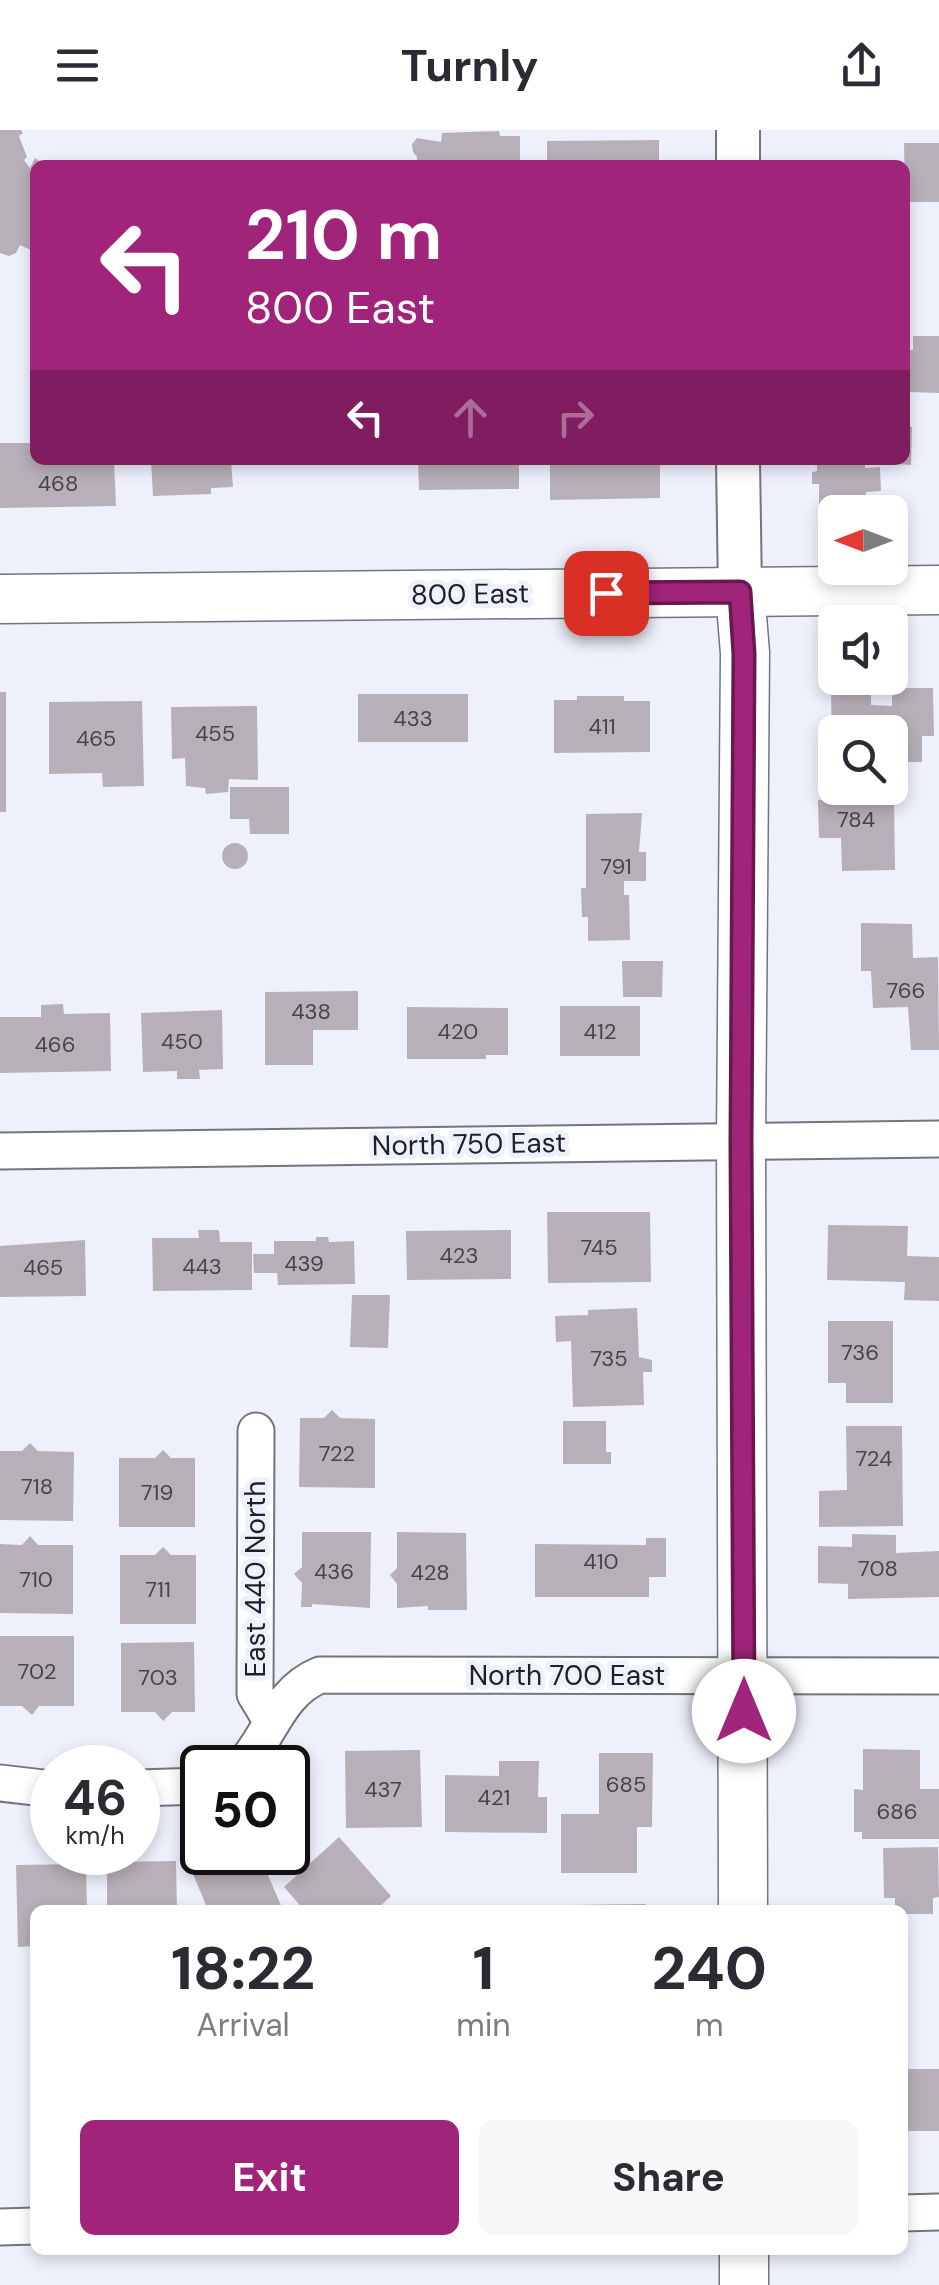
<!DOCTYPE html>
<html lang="en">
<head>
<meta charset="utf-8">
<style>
  :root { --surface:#fff; --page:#f7f7f7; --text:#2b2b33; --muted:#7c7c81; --accent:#a0257a }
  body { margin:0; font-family:"DM Sans",sans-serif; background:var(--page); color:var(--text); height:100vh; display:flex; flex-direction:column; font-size:38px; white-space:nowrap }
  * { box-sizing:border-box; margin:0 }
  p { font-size:32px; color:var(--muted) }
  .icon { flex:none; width:55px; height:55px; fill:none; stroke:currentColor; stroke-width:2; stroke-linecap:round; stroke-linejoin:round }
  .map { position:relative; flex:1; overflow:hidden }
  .panel { position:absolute; left:30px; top:1775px; width:878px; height:350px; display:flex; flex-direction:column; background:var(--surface); border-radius:15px; box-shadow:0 5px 15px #0003 }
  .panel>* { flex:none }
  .banner { position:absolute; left:30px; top:30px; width:880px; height:305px; border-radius:15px; box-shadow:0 5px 15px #0003; background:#a0257a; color:#fff; overflow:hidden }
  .needle { width:65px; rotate:270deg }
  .tools { position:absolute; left:818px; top:365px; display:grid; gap:20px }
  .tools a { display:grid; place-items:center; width:90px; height:90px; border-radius:15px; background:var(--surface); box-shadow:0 5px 15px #0003; font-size:50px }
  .speed { position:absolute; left:30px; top:1615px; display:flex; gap:20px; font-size:50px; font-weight:700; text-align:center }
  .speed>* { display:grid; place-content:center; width:130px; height:130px; border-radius:50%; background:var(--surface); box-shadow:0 5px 15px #0003; line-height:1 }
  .speed small { font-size:25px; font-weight:400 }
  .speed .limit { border:5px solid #111; border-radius:15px; background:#fff; color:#111 }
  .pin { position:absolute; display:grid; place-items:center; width:85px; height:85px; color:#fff; margin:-42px; border-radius:20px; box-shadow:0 5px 15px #0006 }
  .me { position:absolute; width:110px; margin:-55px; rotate:0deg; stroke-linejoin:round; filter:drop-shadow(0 0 8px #0008) }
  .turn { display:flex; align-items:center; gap:35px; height:210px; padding:0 50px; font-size:45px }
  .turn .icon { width:130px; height:130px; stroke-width:2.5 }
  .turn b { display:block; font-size:70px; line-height:85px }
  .lanes { display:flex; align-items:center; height:95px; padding:0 50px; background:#0003; justify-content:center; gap:50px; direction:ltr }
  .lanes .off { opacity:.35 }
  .eta { display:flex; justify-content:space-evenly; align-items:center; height:170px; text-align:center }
  .eta b { font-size:60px; font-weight:700; line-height:70px }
  .primary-button { display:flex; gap:20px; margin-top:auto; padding:20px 50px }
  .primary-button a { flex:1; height:115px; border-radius:15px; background:var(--accent); color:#fff; font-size:40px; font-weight:700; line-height:115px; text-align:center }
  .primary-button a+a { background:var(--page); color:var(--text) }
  header { display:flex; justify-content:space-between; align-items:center; height:130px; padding:0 50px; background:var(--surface); font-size:45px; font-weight:700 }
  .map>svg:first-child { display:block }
  .building { fill:#b8b0b8 }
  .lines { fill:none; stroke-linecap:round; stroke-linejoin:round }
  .minor-casing { stroke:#72757e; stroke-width:39 }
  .tertiary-casing { stroke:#72757e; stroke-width:46 }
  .secondary-casing { stroke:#72757e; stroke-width:51 }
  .minor { stroke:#fff; stroke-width:35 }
  .tertiary { stroke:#fff; stroke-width:42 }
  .secondary { stroke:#fff; stroke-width:48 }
  .route-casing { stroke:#68184f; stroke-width:25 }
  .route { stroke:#a0257a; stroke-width:18 }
  .labels { text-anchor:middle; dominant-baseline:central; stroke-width:10; stroke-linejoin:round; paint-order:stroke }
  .number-label { font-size:22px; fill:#454449 }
  .street-label { font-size:28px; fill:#1f2024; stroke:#eef1fc }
</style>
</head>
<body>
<header><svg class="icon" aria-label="menu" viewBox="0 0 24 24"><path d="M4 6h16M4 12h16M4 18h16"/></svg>Turnly<svg class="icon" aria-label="share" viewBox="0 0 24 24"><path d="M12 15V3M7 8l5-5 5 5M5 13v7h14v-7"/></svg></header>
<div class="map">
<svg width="939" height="2155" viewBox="0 0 939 2155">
  <rect width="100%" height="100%" fill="#eef1fc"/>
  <g class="building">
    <path d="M0,0H21L23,3L19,6L27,27L24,30L30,38L35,28L44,35H35V122L20,115L16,123L9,126L0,123Z"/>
    <path d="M499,1L500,6H520V35H417V27L413,22L412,14L417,8L441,12L442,3Z"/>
    <path d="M659,10V35H547V11Z"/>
    <path d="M904,13H939V72H905Z"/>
    <path d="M913,206H939V263L908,262V220H913Z"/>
    <path d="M905,296L912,297L911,335L876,333L877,330H905Z"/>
    <path d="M0,313H35V330H114L116,376L0,378Z"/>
    <path d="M151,330H231L233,357L211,358V364L153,366Z"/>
    <path d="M418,330H519V359L419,360Z"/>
    <path d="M550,330H660V368L550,370Z"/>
    <path d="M817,330H865V338L880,337L881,361L866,362V373H841V382L819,385V354H812V342L817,341Z"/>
    <path d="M831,558L871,562V575L892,576V558H933L934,606H922V632H890V602H835V625H832Z"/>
    <rect x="0" y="562" width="6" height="120"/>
    <rect x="358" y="564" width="110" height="48"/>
    <path d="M577,566H624V571H650V622L554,623V570H577Z"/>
    <path d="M142,571L144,656L103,657L102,643L49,644V572Z"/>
    <path d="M257,576L258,650L229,649L228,662L206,664L205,658L186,656L185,628L172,629L171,577Z"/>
    <path d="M230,657H289V704H250L249,689H230Z"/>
    <path d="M894,668L895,740L842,741L841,708H819L818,670Z"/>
    <path d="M642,683L639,722H646V751H624V765H629L630,810L588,811V787H582L581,758H586V684Z"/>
    <circle cx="235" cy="726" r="13"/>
    <path d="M861,793L912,794L913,828L938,827L939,920H911L908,877L873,878L871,841H861Z"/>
    <path d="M622,831H663L662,867H623Z"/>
    <path d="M358,861V900H313V935H265V862Z"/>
    <path d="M63,874L64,884L110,883L111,941L0,943V887H41V875Z"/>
    <rect x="560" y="876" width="80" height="50"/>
    <path d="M407,877L508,878V925H486V929H407Z"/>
    <path d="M222,880L223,939L199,940L200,949H177V941L143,942L141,883Z"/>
    <path d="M547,1082H650L651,1152L548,1153Z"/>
    <path d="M828,1095L908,1096L907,1126L939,1127V1171L904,1170L905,1152L827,1150Z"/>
    <path d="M198,1100H219L220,1112H252V1160L153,1161L152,1108H199Z"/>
    <path d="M511,1100V1149L407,1150L406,1101Z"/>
    <path d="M316,1107H328L329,1112L354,1111L355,1154L278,1155L277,1143H254L253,1124H274V1111H316Z"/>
    <path d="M85,1110L86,1166L0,1167V1116Z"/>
    <path d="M352,1165H390L388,1218L350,1217Z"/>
    <path d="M637,1178L639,1227L652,1230V1242H643L644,1275L573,1277L571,1211L556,1212L555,1186L588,1185V1180Z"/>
    <path d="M828,1191H893V1273H846V1253H828Z"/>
    <path d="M332,1280L340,1288L375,1289V1358L299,1357L300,1288H324Z"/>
    <path d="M563,1291H606V1322H611V1334H563Z"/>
    <path d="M846,1296H902L903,1396L819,1397V1361L847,1360Z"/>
    <path d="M30,1313L38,1321L74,1322L73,1391L0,1390V1321H22Z"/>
    <path d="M163,1320L171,1328H195V1397H119V1328H155Z"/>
    <path d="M302,1402H371L370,1478L312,1474V1477H301L302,1453L294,1444L302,1437Z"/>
    <path d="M397,1402L466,1403L467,1480H428V1476L397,1478V1454L390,1445L397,1438Z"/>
    <path d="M852,1404L896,1405V1423L939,1421V1467L848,1469V1454L818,1453V1416L852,1417Z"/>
    <path d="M30,1406L38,1415H73V1484L0,1483V1414L22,1415Z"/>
    <path d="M646,1408H666V1447H649V1467H535V1414L646,1415Z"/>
    <path d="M163,1417L171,1425H196V1494H120V1425H155Z"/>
    <path d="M0,1506H74V1576H39L32,1585L22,1576H0Z"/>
    <path d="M194,1512L195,1582H172L163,1591L155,1582H121V1513Z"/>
    <path d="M863,1619L920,1620V1659H939V1709H862V1702H854V1659L863,1660Z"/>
    <path d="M420,1620L422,1697L346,1698L345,1621Z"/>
    <path d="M599,1623H653L652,1697H637V1743H561V1684H599Z"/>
    <path d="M499,1631H539L538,1667H547V1703L445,1702V1645L499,1646Z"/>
    <path d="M339,1707L391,1766L376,1780H304L284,1757Z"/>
    <path d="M938,1717L939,1767L933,1768V1784H902V1780H895V1768H884L883,1718Z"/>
    <path d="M242,1722H258L283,1780H208L193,1744Z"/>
    <path d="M176,1731L177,1780H107V1732Z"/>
    <path d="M86,1734L87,1780H35V1816L18,1817L16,1735Z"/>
    <path d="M646,1774V1780H495V1776Z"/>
    <rect x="902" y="1939" width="37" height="62"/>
  </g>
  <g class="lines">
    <g class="minor-casing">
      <g id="minor">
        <path d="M0,1021L939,1009"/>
        <path d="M256,1301L255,1564L272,1592"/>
        <path d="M241,1638C270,1607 278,1562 320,1545L939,1546"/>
        <path d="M0,1653L52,1659"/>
        <path d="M138,1658L202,1656"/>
        <path d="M902,2083L939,2082"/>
        <path d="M0,2097L35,2096"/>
      </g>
    </g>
    <g class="tertiary-casing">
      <g id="tertiary">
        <path d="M738,35V0"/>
        <path d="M738,330L740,462"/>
      </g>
    </g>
    <g class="secondary-casing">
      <g id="secondary">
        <path d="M740,462L745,523L741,1010L743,1780"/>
        <path d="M0,469L939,460"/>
        <path d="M744,2120V2155"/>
      </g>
    </g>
    <use href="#minor" class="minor"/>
    <use href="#tertiary" class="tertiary"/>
    <use href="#secondary" class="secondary"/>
  </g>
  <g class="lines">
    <g class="route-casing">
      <path id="route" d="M606,463L740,462L744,524L741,1010L744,1581"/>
    </g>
    <use href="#route" class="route"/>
  </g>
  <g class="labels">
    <g class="number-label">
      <text x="58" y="353">468</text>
      <text x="413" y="588">433</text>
      <text x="602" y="596">411</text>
      <text x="215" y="603">455</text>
      <text x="96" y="608">465</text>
      <text x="856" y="689">784</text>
      <text x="616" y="736">791</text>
      <text x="906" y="860">766</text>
      <text x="311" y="881">438</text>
      <text x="458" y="901">420</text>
      <text x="600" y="901">412</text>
      <text x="182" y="911">450</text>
      <text x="55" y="914">466</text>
      <text x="599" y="1117">745</text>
      <text x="459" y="1125">423</text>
      <text x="304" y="1133">439</text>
      <text x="202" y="1136">443</text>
      <text x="43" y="1137">465</text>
      <text x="860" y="1222">736</text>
      <text x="609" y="1228">735</text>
      <text x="337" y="1323">722</text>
      <text x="874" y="1328">724</text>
      <text x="37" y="1356">718</text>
      <text x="157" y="1362">719</text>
      <text x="601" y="1431">410</text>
      <text x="878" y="1438">708</text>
      <text x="334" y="1441">436</text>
      <text x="430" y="1442">428</text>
      <text x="36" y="1449">710</text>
      <text x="158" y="1459">711</text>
      <text x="37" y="1541">702</text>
      <text x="158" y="1547">703</text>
      <text x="626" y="1654">685</text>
      <text x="383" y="1659">437</text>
      <text x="494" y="1667">421</text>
      <text x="897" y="1681">686</text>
    </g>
    <g class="street-label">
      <text transform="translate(470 464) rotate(-1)">800 East</text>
      <text transform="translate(469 1014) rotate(-1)">North 750 East</text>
      <text transform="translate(255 1449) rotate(-90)">East 440 North</text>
      <text x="567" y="1545">North 700 East</text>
    </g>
  </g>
</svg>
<div class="tools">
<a><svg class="needle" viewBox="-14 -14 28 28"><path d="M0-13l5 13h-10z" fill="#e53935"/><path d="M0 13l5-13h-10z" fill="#7c7c81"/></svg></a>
<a><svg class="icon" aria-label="sound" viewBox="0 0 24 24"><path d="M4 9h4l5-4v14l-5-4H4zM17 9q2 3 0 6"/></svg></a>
<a><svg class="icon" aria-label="search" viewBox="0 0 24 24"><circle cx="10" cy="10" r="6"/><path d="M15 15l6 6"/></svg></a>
</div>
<div class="speed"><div>46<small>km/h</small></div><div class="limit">50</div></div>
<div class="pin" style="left:606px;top:463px;background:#d93025"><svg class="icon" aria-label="arrive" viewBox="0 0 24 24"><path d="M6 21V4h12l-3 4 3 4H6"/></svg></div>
<svg class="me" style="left:744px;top:1581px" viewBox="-20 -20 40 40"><circle r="19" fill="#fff"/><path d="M0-13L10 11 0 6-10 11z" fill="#a0257a"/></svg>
<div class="banner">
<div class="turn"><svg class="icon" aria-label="left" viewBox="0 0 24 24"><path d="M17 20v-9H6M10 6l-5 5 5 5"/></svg><div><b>210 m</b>800 East</div></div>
<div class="lanes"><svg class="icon" aria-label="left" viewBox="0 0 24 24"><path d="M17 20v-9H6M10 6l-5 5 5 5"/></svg><svg class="icon off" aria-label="ahead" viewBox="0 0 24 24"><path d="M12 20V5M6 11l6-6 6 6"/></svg><svg class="icon off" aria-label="right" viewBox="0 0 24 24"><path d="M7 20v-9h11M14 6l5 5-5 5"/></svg></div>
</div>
<section class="panel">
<div class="eta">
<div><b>18:22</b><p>Arrival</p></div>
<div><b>1</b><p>min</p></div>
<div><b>240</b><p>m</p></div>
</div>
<div class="primary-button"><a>Exit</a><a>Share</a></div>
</section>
</div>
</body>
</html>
